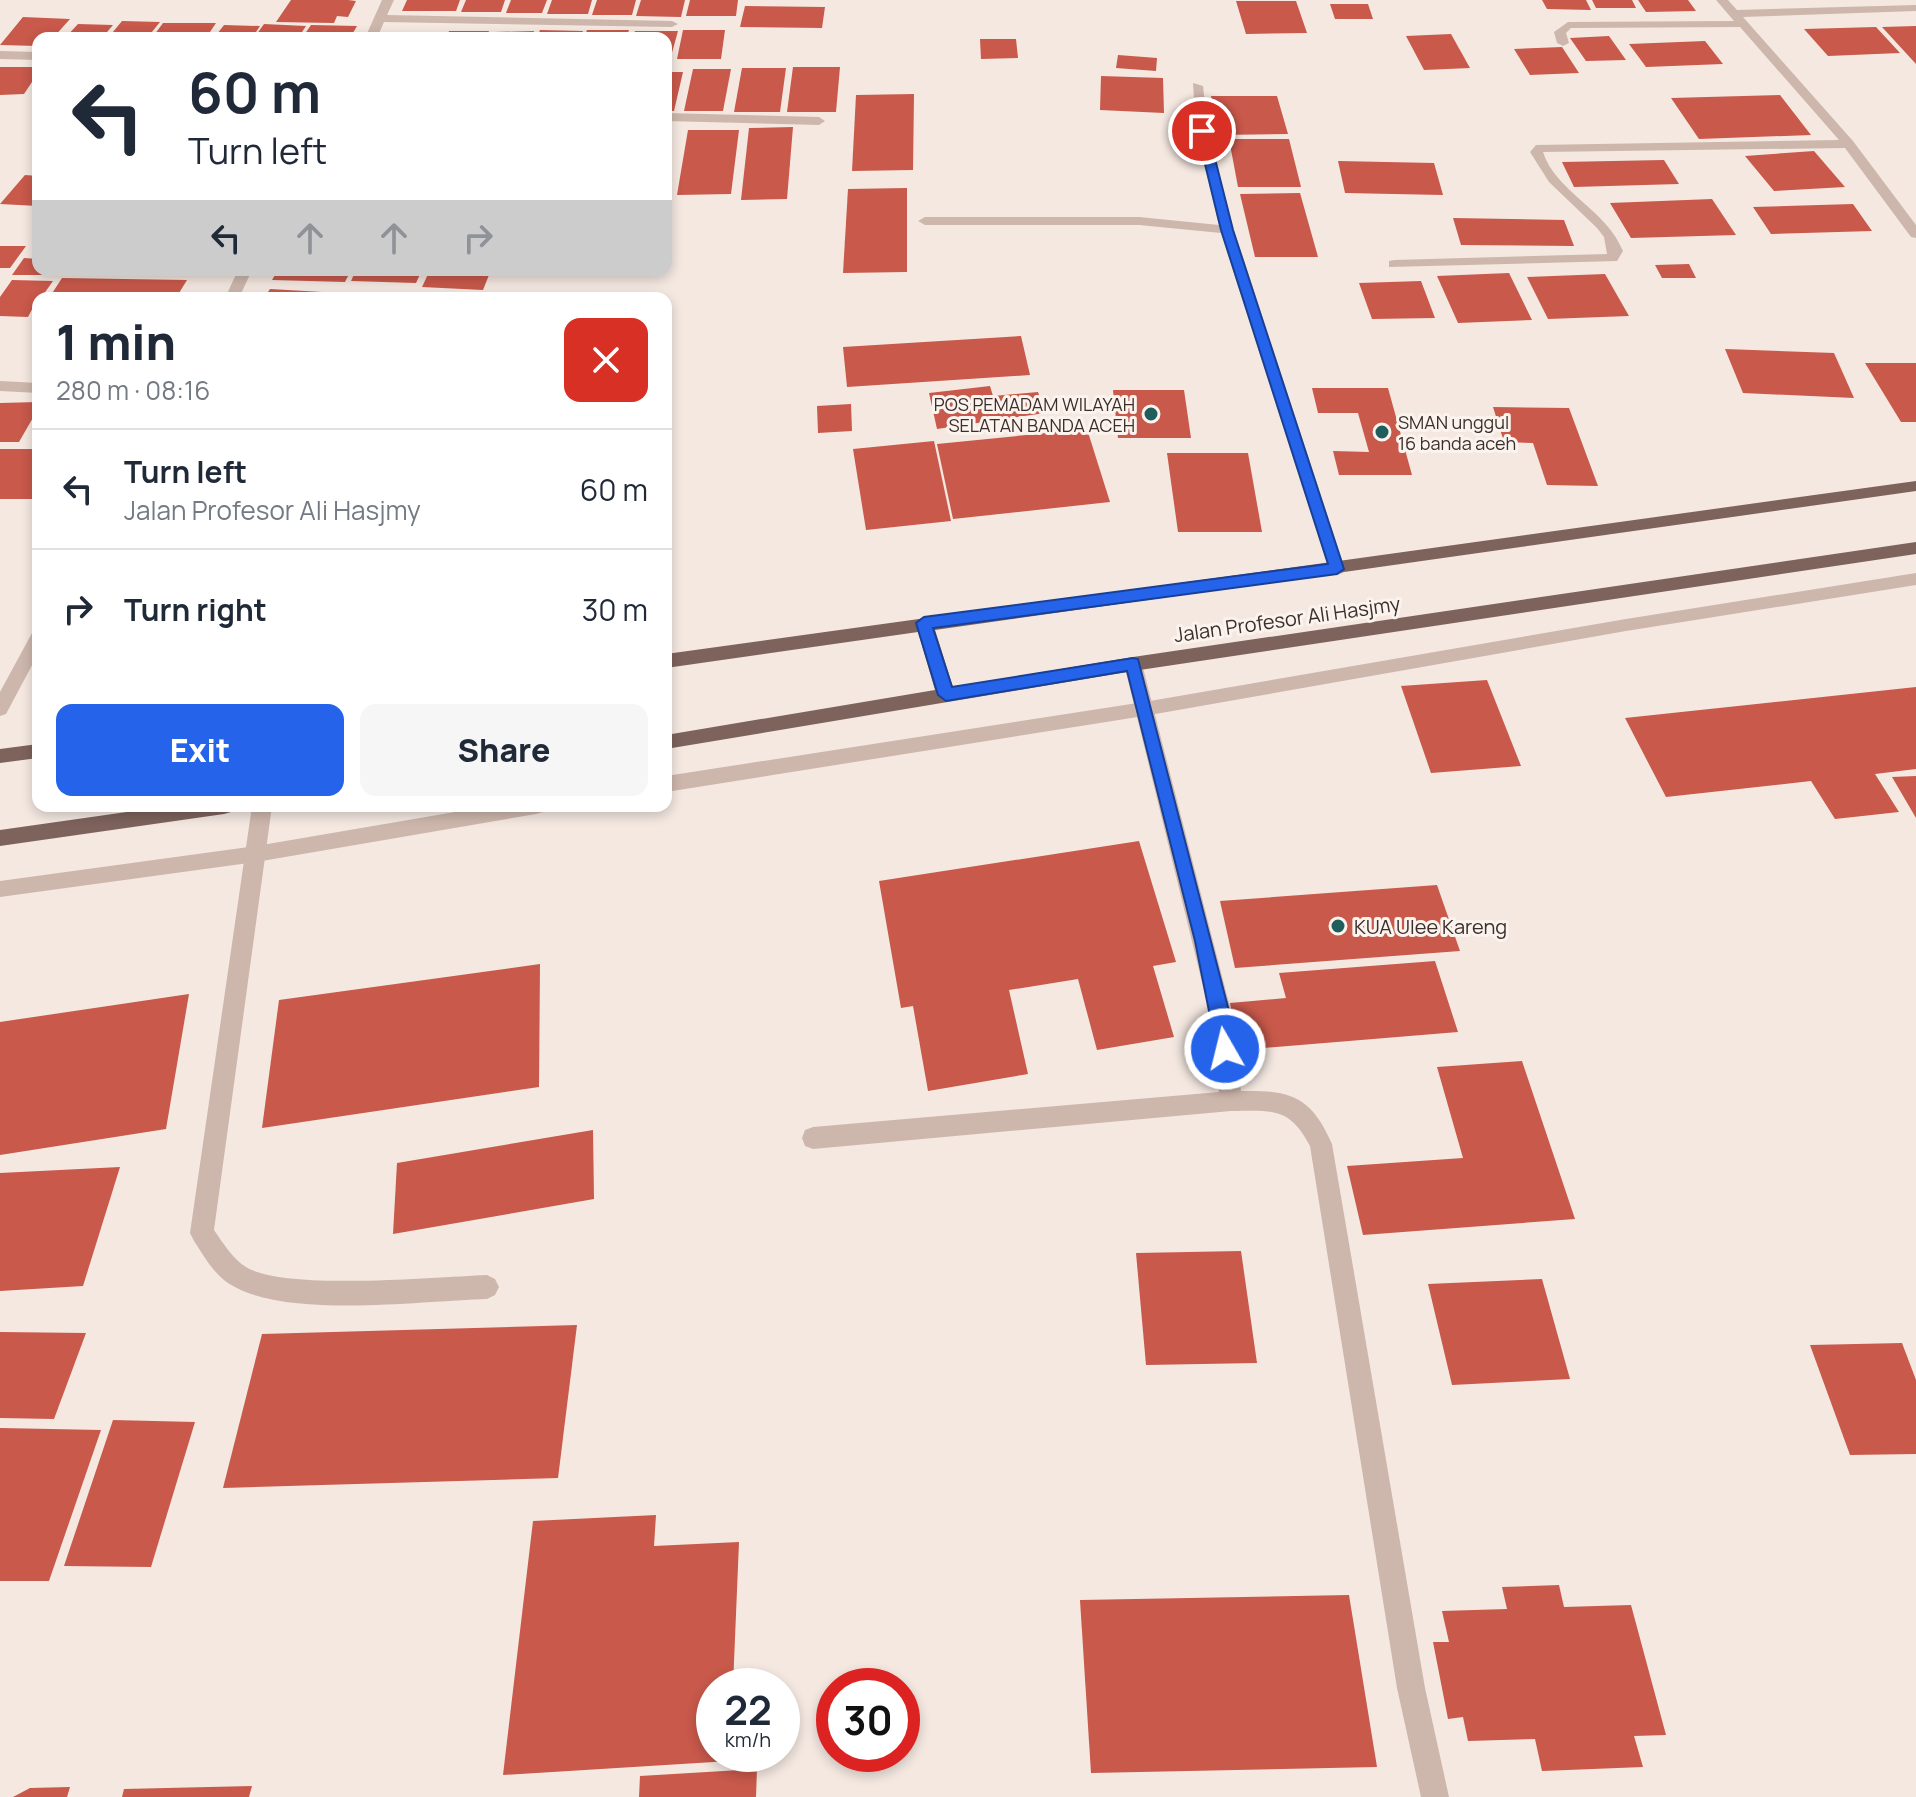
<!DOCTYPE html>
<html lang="en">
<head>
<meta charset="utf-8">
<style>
  :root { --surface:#fff; --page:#f6f6f7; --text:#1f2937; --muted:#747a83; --line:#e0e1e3; --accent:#2563eb }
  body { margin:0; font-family:Manrope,sans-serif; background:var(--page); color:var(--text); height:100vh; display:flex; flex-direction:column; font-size:30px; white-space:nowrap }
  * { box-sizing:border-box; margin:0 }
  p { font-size:26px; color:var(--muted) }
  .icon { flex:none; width:44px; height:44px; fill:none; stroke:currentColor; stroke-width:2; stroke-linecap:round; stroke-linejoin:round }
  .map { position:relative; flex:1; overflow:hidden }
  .drawer { position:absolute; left:32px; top:292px; width:640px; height:520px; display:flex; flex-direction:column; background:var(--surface); border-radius:16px; box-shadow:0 4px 12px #0003 }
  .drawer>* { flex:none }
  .hud { position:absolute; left:32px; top:32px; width:640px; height:244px; border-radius:16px; box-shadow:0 4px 12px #0003; background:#fff; color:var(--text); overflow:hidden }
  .speed { position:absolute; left:696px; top:1668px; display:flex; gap:16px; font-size:40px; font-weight:700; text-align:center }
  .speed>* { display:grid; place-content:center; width:104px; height:104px; border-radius:50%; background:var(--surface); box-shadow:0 4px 12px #0003; line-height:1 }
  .speed small { font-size:20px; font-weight:400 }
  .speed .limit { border:12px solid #d22; background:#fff; color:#111 }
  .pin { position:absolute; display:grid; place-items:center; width:68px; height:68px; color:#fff; margin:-34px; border:4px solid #fff; border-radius:50%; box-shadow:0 2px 8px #0007 }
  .me { position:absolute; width:88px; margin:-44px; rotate:352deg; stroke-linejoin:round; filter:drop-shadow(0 0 6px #0008) }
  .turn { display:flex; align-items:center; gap:28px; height:168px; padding:0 24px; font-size:36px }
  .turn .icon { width:104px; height:104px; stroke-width:2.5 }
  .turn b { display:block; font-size:56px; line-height:68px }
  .lanes { display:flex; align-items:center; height:76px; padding:0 24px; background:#0003; justify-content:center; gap:40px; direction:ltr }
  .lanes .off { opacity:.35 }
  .round { display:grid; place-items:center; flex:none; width:84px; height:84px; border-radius:16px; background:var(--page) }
  .summary { display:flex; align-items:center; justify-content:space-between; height:136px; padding:0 24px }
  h1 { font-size:48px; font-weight:800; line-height:60px }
  .primary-button { display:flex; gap:16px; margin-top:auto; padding:16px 24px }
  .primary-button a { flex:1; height:92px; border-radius:16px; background:var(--accent); color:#fff; font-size:32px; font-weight:800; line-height:92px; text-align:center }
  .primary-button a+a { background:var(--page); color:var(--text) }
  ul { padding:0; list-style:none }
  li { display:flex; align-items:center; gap:24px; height:120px; padding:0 24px; border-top:2px solid var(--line) }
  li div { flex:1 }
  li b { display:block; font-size:30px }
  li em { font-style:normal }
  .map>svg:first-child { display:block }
  .building { fill:#c8594b }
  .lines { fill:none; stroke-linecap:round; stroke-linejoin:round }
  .service { fill:#cdb7ac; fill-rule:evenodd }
  .minor { fill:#cdb7ac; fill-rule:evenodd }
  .primary { fill:#7d635c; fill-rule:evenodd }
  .route { fill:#2563eb; stroke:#184099; stroke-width:2 }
  .poi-dot { fill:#1f5e5a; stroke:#fbf3ee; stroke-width:3 }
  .labels { text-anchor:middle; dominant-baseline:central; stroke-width:6; stroke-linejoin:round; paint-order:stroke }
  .far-poi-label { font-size:18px; fill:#3b2e2b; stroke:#fbf3ee; text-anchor:end }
  .street-label { font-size:20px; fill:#3b2e2b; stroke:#fbf3ee }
  .poi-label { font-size:20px; fill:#3b2e2b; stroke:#fbf3ee; text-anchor:start }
</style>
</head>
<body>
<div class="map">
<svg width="1916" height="1797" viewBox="0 0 1916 1797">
  <rect width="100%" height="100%" fill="#f4e8e1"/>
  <g class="building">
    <path d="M291,0H348L356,1L348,17L337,16L334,23L276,22Z"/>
    <path d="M407,0H460L456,11H402Z"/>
    <path d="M466,0H505L501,12H461Z"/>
    <path d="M511,0H547L542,13H506Z"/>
    <path d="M552,0H592L588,14H547Z"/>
    <path d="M597,0H636L632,15H592Z"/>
    <path d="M641,0H685L681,17L636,16Z"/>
    <path d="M690,0H738L736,16H686Z"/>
    <path d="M1542,0H1586L1591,10L1547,9Z"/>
    <path d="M1592,0H1632L1636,8H1596Z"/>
    <path d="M1638,0H1688L1696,11L1646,12Z"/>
    <path d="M1236,1H1296L1307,33L1246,34Z"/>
    <path d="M1330,4H1368L1373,19H1335Z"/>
    <path d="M745,6L825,7L822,28L740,27Z"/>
    <path d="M23,17L70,19L53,38H38V46L0,45Z"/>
    <path d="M122,21L160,22L147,38H108Z"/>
    <path d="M163,23H216L206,38H152Z"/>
    <path d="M78,24L113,25L102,38H65Z"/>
    <path d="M264,24L306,26L298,38H254Z"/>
    <path d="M224,25L260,26L252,38H214Z"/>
    <path d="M311,25L357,26L350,38H302Z"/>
    <path d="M1916,26V64L1882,27Z"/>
    <path d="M1876,27L1900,53L1828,56L1804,29Z"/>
    <path d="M540,30L583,31L580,38H537Z"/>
    <path d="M587,30H629L626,38H584Z"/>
    <path d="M683,30H725L721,59H677Z"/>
    <path d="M449,31H489L486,38H446Z"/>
    <path d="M534,31L532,38H491L494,32Z"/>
    <path d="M635,31H678L670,60H666V38H632Z"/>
    <path d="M399,33H442L440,38H396Z"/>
    <path d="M1451,34L1470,68L1424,70L1406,36Z"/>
    <path d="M1609,36L1626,60L1586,61L1570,38Z"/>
    <path d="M980,39H1016L1018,58L981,59Z"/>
    <path d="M1705,41L1723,64L1646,67L1629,44Z"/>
    <path d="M1562,47L1579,73L1530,75L1514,49Z"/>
    <path d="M1118,55L1157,58L1156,71L1116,68Z"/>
    <path d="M0,67H38V73L24,94L0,95Z"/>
    <path d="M793,67H840L836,112H787Z"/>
    <path d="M742,68H786L780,112H734Z"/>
    <path d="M693,69H731L723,111H684Z"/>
    <path d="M666,72H683L674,111H666Z"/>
    <path d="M1101,76L1163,78L1164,113L1100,110Z"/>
    <path d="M914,94L913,170L852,171L856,95Z"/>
    <path d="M1780,95L1811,135L1699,139L1671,98Z"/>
    <path d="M1211,96H1277L1288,134L1219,135Z"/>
    <path d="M793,127L787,199L741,200L749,128Z"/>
    <path d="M688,130H739L731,194L677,195Z"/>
    <path d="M1229,139H1289L1301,187H1238Z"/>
    <path d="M1814,151L1845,187L1774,191L1745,156Z"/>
    <path d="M1664,160L1679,184L1574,187L1562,162Z"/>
    <path d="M1338,161L1434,163L1443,195L1345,193Z"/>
    <path d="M25,175L38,176V206L0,204Z"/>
    <path d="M907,188V272L843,273L848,189Z"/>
    <path d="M1300,193L1318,257H1255L1240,194Z"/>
    <path d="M1712,199L1736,235L1631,238L1610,203Z"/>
    <path d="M1853,204L1872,231L1771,234L1753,207Z"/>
    <path d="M1453,218L1564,220L1574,246L1461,245Z"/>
    <path d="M0,246H26L10,268H0Z"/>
    <path d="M24,258L38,259V270H56L52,275H12Z"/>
    <path d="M1689,264L1696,278H1662L1655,265Z"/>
    <path d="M278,270H351L345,282L272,280Z"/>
    <path d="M356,270H422L416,283L351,281Z"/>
    <path d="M430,270H491L483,290L422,287Z"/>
    <path d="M1509,273L1532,320L1458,323L1437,276Z"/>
    <path d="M1605,274L1629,316L1548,319L1527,277Z"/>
    <path d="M62,278L187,280L176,298H49Z"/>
    <path d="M12,280L53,281L41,298H38L28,317L0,316V297Z"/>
    <path d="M1421,281L1435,318L1372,319L1359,283Z"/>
    <path d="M270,289L374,295L372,298H264Z"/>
    <path d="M1021,336L1030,375L847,387L843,347Z"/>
    <path d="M1725,349L1834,353L1854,398L1743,393Z"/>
    <path d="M1865,363H1916V422H1901Z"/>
    <path d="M990,386L993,396L1038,392L1045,413L937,429L929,393Z"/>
    <path d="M1312,388H1388L1412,475H1339L1333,451L1369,452L1358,413H1318Z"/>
    <path d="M1113,390H1184L1191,438H1118Z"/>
    <path d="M38,402V409L19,442H0V403Z"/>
    <path d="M851,404L852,431L818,433L817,406Z"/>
    <path d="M1493,407L1569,408L1598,486L1547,485L1533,443L1504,442Z"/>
    <path d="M1087,429L1110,502L953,519L937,444Z"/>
    <path d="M934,441L951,521L866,530L853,449Z"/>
    <rect x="0" y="449" width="38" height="50"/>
    <path d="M1167,453H1248L1262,532H1178Z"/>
    <path d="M1487,680L1521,766L1431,773L1401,686Z"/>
    <path d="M1916,687V769L1875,774L1899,812L1835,819L1811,781L1666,797L1625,718Z"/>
    <path d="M1916,776V818L1892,777Z"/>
    <path d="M1139,841L1176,962L1153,966L1174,1037L1097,1050L1078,979L1009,990L1028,1074L928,1091L913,1006L901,1008L879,881Z"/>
    <path d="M1437,885L1460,951L1235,968L1220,901Z"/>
    <path d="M1435,961L1458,1032L1239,1050L1230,1003L1286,998L1279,973Z"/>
    <path d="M540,964L539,1087L262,1128L279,1000Z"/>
    <path d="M189,994L166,1129L0,1155V1022Z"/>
    <path d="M1522,1061L1575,1219L1363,1235L1347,1166L1463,1158L1437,1067Z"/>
    <path d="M593,1130L594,1199L393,1234L397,1163Z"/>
    <path d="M120,1167L83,1286L0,1291V1173Z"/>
    <path d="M1241,1251L1257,1363L1146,1365L1136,1253Z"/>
    <path d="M1542,1279L1570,1379L1452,1385L1428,1284Z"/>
    <path d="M577,1325L558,1478L223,1488L262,1334Z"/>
    <path d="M0,1332L86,1333L54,1419L0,1418Z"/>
    <path d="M1902,1343L1916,1380V1454L1850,1455L1810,1345Z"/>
    <path d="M113,1420L195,1422L151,1567L64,1566Z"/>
    <path d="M0,1428L101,1430L49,1581H0Z"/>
    <path d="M656,1515L654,1546L739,1542L733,1686H714V1754H731L730,1761L503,1775L533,1521Z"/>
    <path d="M1559,1585L1564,1607L1631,1605L1666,1735L1634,1736L1643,1767L1542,1771L1535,1739L1468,1741L1463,1717L1448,1719L1433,1642H1449L1442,1611L1507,1609L1502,1587Z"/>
    <path d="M1349,1595L1377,1767L1091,1773L1080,1600Z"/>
    <path d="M757,1769L756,1797H639L640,1776Z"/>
    <path d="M252,1786L249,1797H122L124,1789Z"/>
    <path d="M70,1787L67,1797H13L30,1788Z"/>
  </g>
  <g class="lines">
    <g class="service">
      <path d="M1916,573V585L1626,631L1144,716L666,792V776L1144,702L1626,619Z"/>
      <path d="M490,806H546L543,812L536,814L256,862L0,897V881L256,846Z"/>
    </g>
    <g class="minor">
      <path d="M382,0H394L387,15L672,21L678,24L672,27L384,22L377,38H365Z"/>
      <path d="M1716,0H1728L1737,10L1916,5V11L1743,17L1853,141L1916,225V238L1911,237L1845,148L1543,152C1555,191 1606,209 1623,251L1617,261L1389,267V261L1394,260L1607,254L1604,237L1597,228L1549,182L1530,152L1536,145L1839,140L1740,27L1571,28L1566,33L1569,43L1563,46L1557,43L1554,32L1568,22L1734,21Z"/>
      <path d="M0,51L38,52V60L0,59Z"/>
      <path d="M1193,83L1203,86L1208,131L1234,230L1345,569L1343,573L1337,575L1329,569L1221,233L1139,225H925L918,221L925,217H1139L1219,225L1196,131Z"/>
      <path d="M666,113L819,117L825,121L819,125L666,121Z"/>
      <path d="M238,270H252L239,298H225Z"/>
      <path d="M0,381L38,383V393L0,391Z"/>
      <path d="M38,631V654L6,714L0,716V692L32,633Z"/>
      <path d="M1133,657L1142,664L1234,1023L1241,1091C1291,1090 1311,1096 1332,1144L1425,1688L1449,1797H1421L1397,1688L1310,1146C1289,1106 1272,1111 1231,1111L813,1149L805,1146L802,1138L805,1130L813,1127L1219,1092L1212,1023L1124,664Z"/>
      <path d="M252,806H272L214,1230C223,1243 233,1259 246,1267C284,1291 438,1277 487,1275L495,1279L499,1287L495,1295L487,1299C421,1301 292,1318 235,1287C216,1278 205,1258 194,1241L190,1233Z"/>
    </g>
    <g class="primary">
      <path d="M1916,481V491L935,630L953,687L1133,657L1916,542V554L1133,671L666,749V735L935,690L918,632L666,668V654Z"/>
      <path d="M38,744V758L0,763V749Z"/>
      <path d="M169,806H234L231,812L224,814L0,846V830Z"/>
    </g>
  </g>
  <path class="route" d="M1202,127L1208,131L1233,230L1344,569L1337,574L933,628L952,687L1133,658L1138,659L1232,1023L1235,1049L1232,1056L1225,1058L1218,1056L1195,941L1127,671L946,701L938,695L916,623L924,617L1328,564L1221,230L1197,131Z"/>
  <g class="poi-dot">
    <circle cx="1151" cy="414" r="8"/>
    <circle cx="1382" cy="432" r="8"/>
    <circle cx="1338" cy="926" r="8"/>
  </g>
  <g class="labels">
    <g class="far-poi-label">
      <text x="1135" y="404">POS PEMADAM WILAYAH<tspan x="1135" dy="21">SELATAN BANDA ACEH</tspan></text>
      <text x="1398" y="422" text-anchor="start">SMAN unggul<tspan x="1398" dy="21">16 banda aceh</tspan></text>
    </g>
    <g class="street-label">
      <text transform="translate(1287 619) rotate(-8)">Jalan Profesor Ali Hasjmy</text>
    </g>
    <g class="poi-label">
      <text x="1354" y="926">KUA Ulee Kareng</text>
    </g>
  </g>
</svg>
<div class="speed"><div>22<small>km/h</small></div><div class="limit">30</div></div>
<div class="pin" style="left:1202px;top:131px;background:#d93025"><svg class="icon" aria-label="arrive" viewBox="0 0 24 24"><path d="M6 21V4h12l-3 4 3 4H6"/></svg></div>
<svg class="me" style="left:1225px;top:1049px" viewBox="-20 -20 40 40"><circle r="17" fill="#2563eb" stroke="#fff" stroke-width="3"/><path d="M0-11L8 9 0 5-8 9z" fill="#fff"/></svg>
<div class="hud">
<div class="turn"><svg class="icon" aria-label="left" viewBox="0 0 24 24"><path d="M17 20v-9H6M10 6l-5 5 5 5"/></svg><div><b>60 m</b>Turn left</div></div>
<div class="lanes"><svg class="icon" aria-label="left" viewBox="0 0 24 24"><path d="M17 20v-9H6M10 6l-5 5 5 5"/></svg><svg class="icon off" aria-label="ahead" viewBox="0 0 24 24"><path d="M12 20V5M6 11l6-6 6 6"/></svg><svg class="icon off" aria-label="ahead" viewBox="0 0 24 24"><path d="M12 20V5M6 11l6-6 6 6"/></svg><svg class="icon off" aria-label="right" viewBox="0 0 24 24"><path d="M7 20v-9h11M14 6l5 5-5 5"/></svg></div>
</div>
<section class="drawer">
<div class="summary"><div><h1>1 min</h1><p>280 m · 08:16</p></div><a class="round" style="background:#d93025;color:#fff"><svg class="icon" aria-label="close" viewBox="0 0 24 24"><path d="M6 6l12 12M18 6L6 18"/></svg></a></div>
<ul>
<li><svg class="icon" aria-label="left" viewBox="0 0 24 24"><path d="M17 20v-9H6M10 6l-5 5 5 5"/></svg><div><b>Turn left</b><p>Jalan Profesor Ali Hasjmy</p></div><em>60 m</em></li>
<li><svg class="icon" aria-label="right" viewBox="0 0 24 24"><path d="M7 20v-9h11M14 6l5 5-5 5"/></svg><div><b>Turn right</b></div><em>30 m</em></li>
</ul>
<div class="primary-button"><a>Exit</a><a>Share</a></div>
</section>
</div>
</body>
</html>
